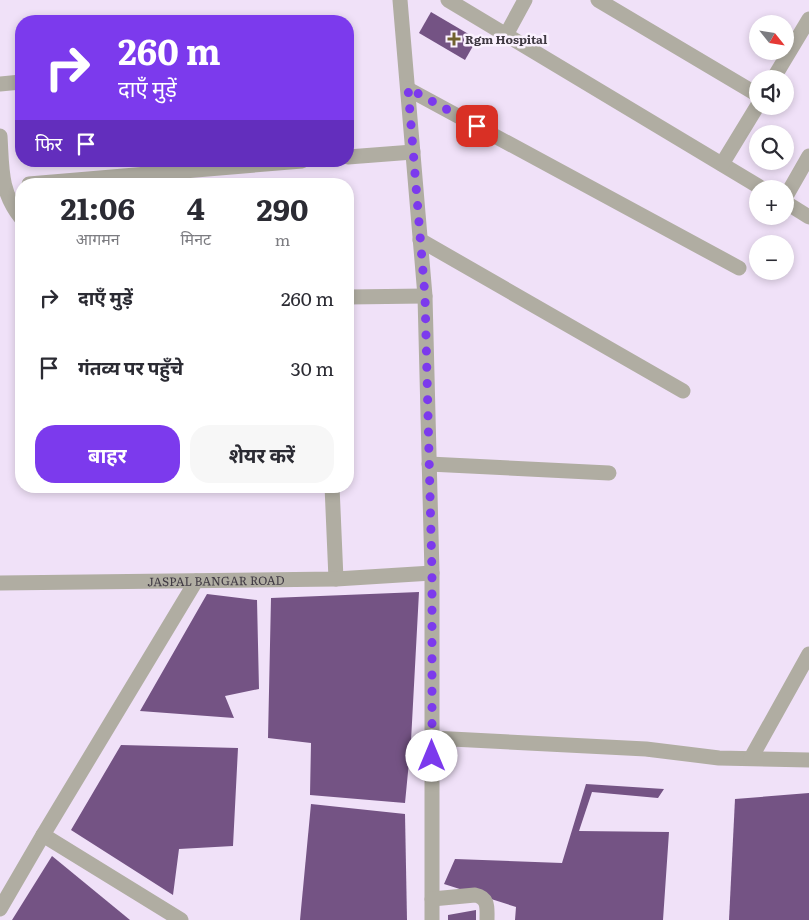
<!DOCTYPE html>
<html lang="hi">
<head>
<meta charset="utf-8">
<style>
  :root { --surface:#fff; --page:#f7f7f7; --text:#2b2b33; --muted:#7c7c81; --accent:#7c3aed }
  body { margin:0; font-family:Literata,"Noto Sans Devanagari",serif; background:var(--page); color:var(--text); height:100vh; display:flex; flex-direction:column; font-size:19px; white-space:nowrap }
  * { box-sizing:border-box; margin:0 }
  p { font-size:16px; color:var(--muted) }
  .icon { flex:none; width:28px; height:28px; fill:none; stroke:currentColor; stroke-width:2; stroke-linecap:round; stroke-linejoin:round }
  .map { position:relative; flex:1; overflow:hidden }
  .side { position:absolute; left:15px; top:178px; width:339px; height:315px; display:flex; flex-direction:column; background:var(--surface); border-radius:20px; box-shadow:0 2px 8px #0003 }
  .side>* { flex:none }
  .hud { position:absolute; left:15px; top:15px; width:339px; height:152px; border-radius:20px; box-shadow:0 2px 8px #0003; background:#7c3aed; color:#fff; overflow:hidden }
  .needle { width:32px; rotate:120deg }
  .tools { position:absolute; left:749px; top:15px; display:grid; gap:10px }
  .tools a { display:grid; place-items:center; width:45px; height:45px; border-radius:50%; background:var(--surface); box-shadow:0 2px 8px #0003; font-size:25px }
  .pin { position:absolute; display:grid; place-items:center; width:42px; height:42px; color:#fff; margin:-21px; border-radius:10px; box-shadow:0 2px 8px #0006 }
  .me { position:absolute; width:55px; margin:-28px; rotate:0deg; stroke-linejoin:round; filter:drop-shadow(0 0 4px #0008) }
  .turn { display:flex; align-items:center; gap:18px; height:105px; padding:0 20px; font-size:22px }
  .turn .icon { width:65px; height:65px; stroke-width:2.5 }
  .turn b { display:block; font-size:35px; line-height:42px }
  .then { display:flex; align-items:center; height:48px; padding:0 20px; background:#0003; gap:10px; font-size:19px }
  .eta { display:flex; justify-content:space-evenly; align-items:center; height:85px; text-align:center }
  .eta b { font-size:30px; font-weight:700; line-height:35px }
  .button { display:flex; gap:10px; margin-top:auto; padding:10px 20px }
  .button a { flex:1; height:58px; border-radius:20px; background:var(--accent); color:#fff; font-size:20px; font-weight:700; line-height:58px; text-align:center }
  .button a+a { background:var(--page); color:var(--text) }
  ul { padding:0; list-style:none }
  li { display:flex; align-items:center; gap:15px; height:70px; padding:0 20px }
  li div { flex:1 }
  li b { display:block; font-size:19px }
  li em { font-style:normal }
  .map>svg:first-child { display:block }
  .building { fill:#745384 }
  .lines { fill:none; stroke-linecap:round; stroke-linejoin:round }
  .minor { stroke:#b0ada2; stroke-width:15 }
  .route { stroke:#7c3aed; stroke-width:9; stroke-dasharray:0 16.2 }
  .poi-dot { fill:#71612f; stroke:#faf1fe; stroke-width:2 }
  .labels { text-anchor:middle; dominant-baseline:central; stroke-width:5; stroke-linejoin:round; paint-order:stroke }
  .poi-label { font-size:12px; font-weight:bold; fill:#403a43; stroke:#faf1fe; text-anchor:start }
  .street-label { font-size:12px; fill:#403a43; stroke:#faf1fe }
</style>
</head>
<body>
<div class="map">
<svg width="809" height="920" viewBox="0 0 809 920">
  <rect width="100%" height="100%" fill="#f0e1f8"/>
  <g class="building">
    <path d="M431,12L477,39L465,60L419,33Z"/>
    <path d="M419,592L411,741L405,803L310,795L311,743L268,738L271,598Z"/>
    <path d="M207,594L257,600L259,689L225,696L234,718L140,711Z"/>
    <path d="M121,745L238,748L233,846L179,849L173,895L71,830Z"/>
    <path d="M586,784L664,789L658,798L592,792L579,831L669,832L663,920H515L516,907L444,884L455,859L562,863Z"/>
    <path d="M809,793V920H729L735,799Z"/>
    <path d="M311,804L405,814L407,920H300Z"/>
    <path d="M52,856L130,920H12Z"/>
    <path d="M476,910V920H448V915Z"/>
  </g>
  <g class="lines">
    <g class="minor">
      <path d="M400,0L425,296L432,573V920"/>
      <path d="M448,0L763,189"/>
      <path d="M598,0L758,95"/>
      <path d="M506,35L525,0"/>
      <path d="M773,79L809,19"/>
      <path d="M0,84L21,82"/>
      <path d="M408,89L739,268"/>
      <path d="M0,136C2,169 0,191 21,218"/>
      <path d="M348,157L413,152"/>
      <path d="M722,164L758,105"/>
      <path d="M29,184L302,161"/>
      <path d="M785,198L809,156"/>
      <path d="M785,202L809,217"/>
      <path d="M420,240L683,391"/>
      <path d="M348,297L425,296"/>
      <path d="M429,464L609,473"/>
      <path d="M332,486L336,579"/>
      <path id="s1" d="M0,583L336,579L432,573"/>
      <path d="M432,738L646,749L719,758L809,760"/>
      <path d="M751,758L809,654"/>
      <path d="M43,835L181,920"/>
      <path d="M432,899L475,895C489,898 487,908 487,920"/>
      <path d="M0,909L43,835L196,581"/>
    </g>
  </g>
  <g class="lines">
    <path class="route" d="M432,756V573L425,296L408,88L477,126"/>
  </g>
  <path class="poi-dot" d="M451.5 31.5h5v5h5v5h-5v5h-5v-5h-5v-5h5z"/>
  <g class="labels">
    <g class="poi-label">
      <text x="465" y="39">Rgm Hospital</text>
    </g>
    <g class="street-label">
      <text stroke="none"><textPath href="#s1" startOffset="216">JASPAL BANGAR ROAD</textPath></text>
    </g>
  </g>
</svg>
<div class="tools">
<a><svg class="needle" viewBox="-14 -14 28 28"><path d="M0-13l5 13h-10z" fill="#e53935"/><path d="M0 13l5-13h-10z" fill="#7c7c81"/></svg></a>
<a><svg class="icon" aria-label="sound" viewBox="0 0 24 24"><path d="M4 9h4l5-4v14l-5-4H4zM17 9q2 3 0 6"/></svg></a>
<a><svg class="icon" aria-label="search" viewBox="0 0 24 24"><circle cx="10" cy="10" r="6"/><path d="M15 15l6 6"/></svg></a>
<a>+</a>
<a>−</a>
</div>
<div class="pin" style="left:477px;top:126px;background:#d93025"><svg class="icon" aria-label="arrive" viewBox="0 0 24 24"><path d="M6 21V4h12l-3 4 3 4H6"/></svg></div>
<svg class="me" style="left:432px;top:756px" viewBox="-20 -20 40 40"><circle r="19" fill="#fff"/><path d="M0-13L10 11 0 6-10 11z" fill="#7c3aed"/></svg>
<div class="hud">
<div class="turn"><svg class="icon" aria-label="right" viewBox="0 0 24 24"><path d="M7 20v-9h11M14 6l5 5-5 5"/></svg><div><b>260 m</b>दाएँ मुड़ें</div></div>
<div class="then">फिर<svg class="icon" aria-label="arrive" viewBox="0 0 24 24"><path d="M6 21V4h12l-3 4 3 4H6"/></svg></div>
</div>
<section class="side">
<div class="eta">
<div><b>21:06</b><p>आगमन</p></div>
<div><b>4</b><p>मिनट</p></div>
<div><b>290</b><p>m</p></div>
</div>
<ul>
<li><svg class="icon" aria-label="right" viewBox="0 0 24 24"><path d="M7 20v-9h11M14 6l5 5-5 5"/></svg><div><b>दाएँ मुड़ें</b></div><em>260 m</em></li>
<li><svg class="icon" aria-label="arrive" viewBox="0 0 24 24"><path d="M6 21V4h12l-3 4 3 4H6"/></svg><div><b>गंतव्य पर पहुँचे</b></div><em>30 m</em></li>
</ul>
<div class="button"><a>बाहर</a><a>शेयर करें</a></div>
</section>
</div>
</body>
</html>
